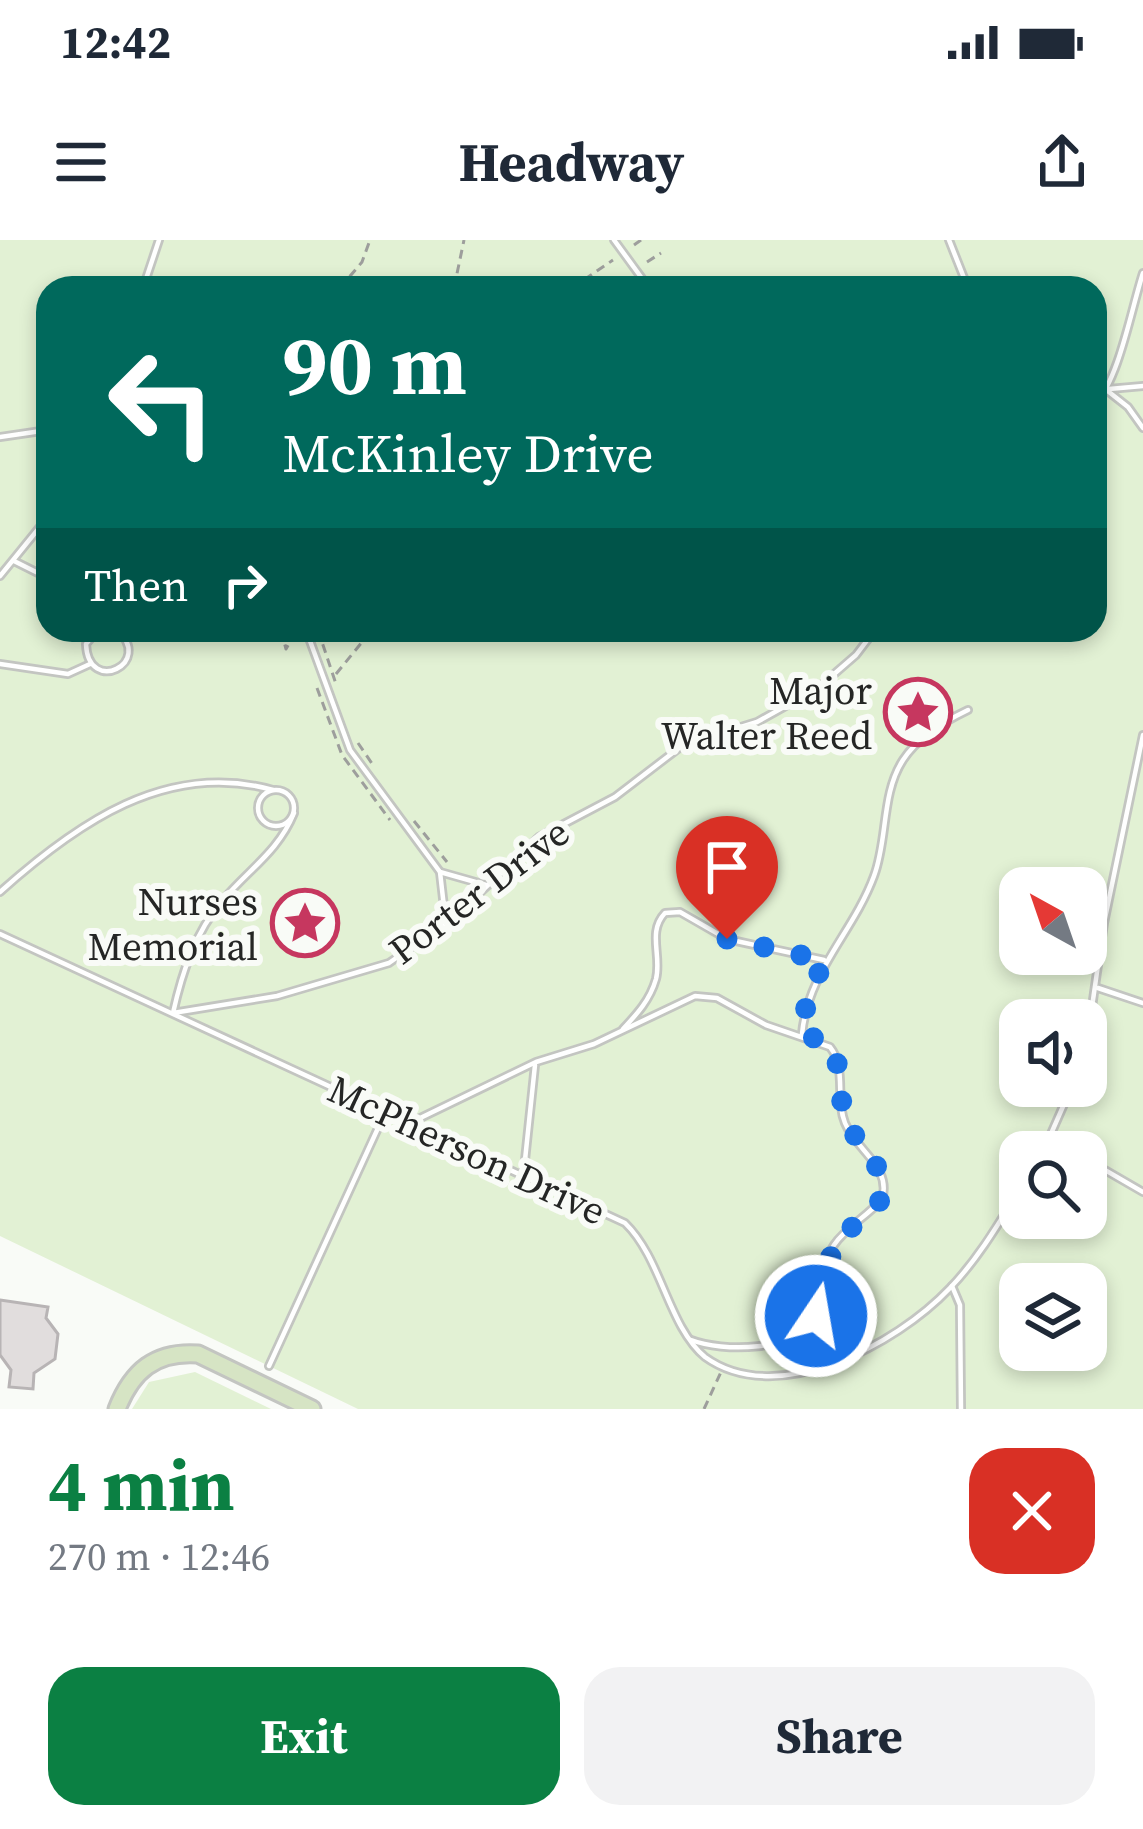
<!DOCTYPE html>
<html lang="en">
<head>
<meta charset="utf-8">
<style>
  :root { --surface:#fff; --page:#f2f2f3; --text:#1f2937; --muted:#747a83; --accent:#0b8043 }
  body { margin:0; font-family:"Source Serif 4",serif; background:var(--page); color:var(--text); height:100vh; display:flex; flex-direction:column; font-size:45px; white-space:nowrap }
  * { box-sizing:border-box; margin:0 }
  p { font-size:39px; color:var(--muted) }
  .icon { flex:none; width:66px; height:66px; fill:none; stroke:currentColor; stroke-width:2; stroke-linecap:round; stroke-linejoin:round }
  .map { position:relative; height:1169px; overflow:hidden }
  .sheet { display:flex; flex-direction:column; background:var(--surface); flex:1 }
  .sheet>* { flex:none }
  .guide { position:absolute; left:36px; top:36px; width:1071px; height:366px; border-radius:36px; box-shadow:0 6px 18px #0003; background:#00695c; color:#fff; overflow:hidden }
  .needle { width:78px; rotate:320deg }
  .buttons { position:absolute; left:999px; top:627px; display:grid; gap:24px }
  .buttons a { display:grid; place-items:center; width:108px; height:108px; border-radius:24px; background:var(--surface); box-shadow:0 6px 18px #0003; font-size:60px }
  .pin { position:absolute; display:grid; place-items:center; width:102px; height:102px; color:#fff; margin:-123px -51px; border-radius:50% 50% 50% 0; rotate:-45deg; box-shadow:0 0 12px #0007 }
  .pin .icon { rotate:45deg }
  .me { position:absolute; width:132px; margin:-66px; rotate:12deg; stroke-linejoin:round; filter:drop-shadow(0 0 9px #0008) }
  .turn { display:flex; align-items:center; gap:42px; height:252px; padding:0 48px; font-size:54px }
  .turn .icon { width:156px; height:156px; stroke-width:2.5 }
  .turn b { display:block; font-size:84px; line-height:102px }
  .then { display:flex; align-items:center; height:114px; padding:0 48px; background:#0003; gap:24px; font-size:45px }
  .round { display:grid; place-items:center; flex:none; width:126px; height:126px; border-radius:36px; background:var(--page) }
  .overview { display:flex; align-items:center; justify-content:space-between; height:204px; padding:0 48px }
  h1 { font-size:72px; font-weight:700; line-height:90px; color:var(--accent) }
  .cta { display:flex; gap:24px; margin-top:auto; padding:24px 48px }
  .cta a { flex:1; height:138px; border-radius:36px; background:var(--accent); color:#fff; font-size:48px; font-weight:700; line-height:138px; text-align:center }
  .cta a+a { background:var(--page); color:var(--text) }
  .status { display:flex; justify-content:space-between; align-items:center; height:84px; padding:0 60px; background:var(--surface); direction:ltr }
  .status svg { height:33px; fill:currentColor }
  header { display:flex; justify-content:space-between; align-items:center; height:156px; padding:0 48px; background:var(--surface); font-size:54px; font-weight:700 }
  .map>svg:first-child { display:block }
  .green { fill:#e2f1d4; fill-rule:evenodd }
  .building { fill:#e1dddd; stroke:#b8b4b5; stroke-width:3 }
  .lines { fill:none; stroke-linecap:round; stroke-linejoin:round }
  .lane-casing { stroke:#c3c5c1; stroke-width:10 }
  .secondary-casing { stroke:#c3c5c1; stroke-width:21 }
  .path { stroke:#9d9e9c; stroke-width:3; stroke-dasharray:9 6; stroke-linecap:butt }
  .lane { stroke:#fff; stroke-width:4.5 }
  .secondary { stroke:#d6e4c4; stroke-width:15 }
  .route { stroke:#1a73e8; stroke-width:21; stroke-dasharray:0 37.8 }
  .labels { text-anchor:middle; dominant-baseline:central; stroke-width:12; stroke-linejoin:round; paint-order:stroke }
  .poi-label { font-size:39px; fill:#252625; stroke:#f9fbf7; text-anchor:end }
  .street-label { font-size:39px; fill:#252625; stroke:#f9fbf7 }
</style>
</head>
<body>
<div class="status"><b>12:42</b><svg viewBox="0 0 49 12"><path d="M0 12V9h3v3zM5 12V6h3v6zM10 12V3h3v9zM15 12V0h3v12zM26 1h20v11H26zM47 4h2v5h-2z"/></svg></div>
<header><svg class="icon" aria-label="menu" viewBox="0 0 24 24"><path d="M4 6h16M4 12h16M4 18h16"/></svg>Headway<svg class="icon" aria-label="share" viewBox="0 0 24 24"><path d="M12 15V3M7 8l5-5 5 5M5 13v7h14v-7"/></svg></header>
<div class="map">
<svg width="1143" height="1169" viewBox="0 0 1143 1169">
  <rect width="100%" height="100%" fill="#f9fbf7"/>
  <g class="green">
    <path d="M0,0H1143V1169H358L0,996ZM48,48H1095V390H48ZM1020,648H1086V714H1020ZM1020,780H1086V846H1020ZM1020,912H1086V978H1020ZM1020,1044H1086V1110H1020Z"/>
    <path d="M195,1132L271,1169H132L149,1142Z"/>
  </g>
  <path class="building" d="M0,1060L48,1067L46,1078L58,1094L55,1119L34,1133L33,1149L9,1147L11,1130L0,1115Z"/>
  <g class="lines">
    <g class="lane-casing">
      <g id="lane">
        <path d="M614,0L649,48"/>
        <path d="M949,0L968,48"/>
        <path d="M143,48L159,0"/>
        <path d="M1095,141L1128,167L1143,188"/>
        <path d="M1109,149L1143,146"/>
        <path d="M1095,164C1119,139 1131,70 1143,33"/>
        <path d="M0,197L48,190"/>
        <path d="M14,321L48,338"/>
        <path d="M0,336L48,277"/>
        <path d="M98,390L86,404C88,456 155,423 117,390"/>
        <path d="M306,390L350,510L440,632L444,667L432,691"/>
        <path d="M0,424L68,434L90,424"/>
        <circle cx="276" cy="568" r="18"/>
        <path d="M294,573C278,612 249,629 223,660C195,692 182,733 173,773L277,756L389,723L453,678L539,597L615,557L683,505L757,482L818,448L856,415L875,390"/>
        <path d="M440,632L486,645"/>
        <path d="M0,652C76,584 166,520 273,550"/>
        <path d="M0,694L625,983C662,1019 668,1086 705,1117C777,1169 896,1105 950,1048C978,1019 999,983 1020,949"/>
        <path d="M1098,748L1143,763"/>
        <path d="M623,789C637,774 650,760 656,739C662,716 647,692 665,673L680,672L727,699L824,720"/>
        <path d="M802,794C808,731 853,693 874,636C888,599 881,554 903,520C918,497 943,482 968,470"/>
        <path d="M1086,809L1104,683L1143,495"/>
        <path d="M412,882L536,822L594,804L695,756L717,758L766,785L830,807C847,828 835,859 845,883C856,910 892,927 882,959C868,976 846,987 834,1005C819,1028 826,1055 814,1078C797,1112 722,1112 691,1100"/>
        <path d="M1052,899L1075,912"/>
        <path d="M1043,912L1072,846"/>
        <path d="M1086,919L1143,952"/>
        <path d="M523,939L535,825"/>
        <path d="M952,1046L960,1065L961,1169"/>
        <path d="M269,1126L384,875"/>
      </g>
    </g>
    <g class="secondary-casing">
      <path id="secondary" d="M117,1169C132,1131 155,1111 198,1114L312,1169"/>
    </g>
    <g class="path">
      <path d="M634,5L641,0"/>
      <path d="M647,22L661,13"/>
      <path d="M347,41L387,39L420,48"/>
      <path d="M340,48L362,22L370,0"/>
      <path d="M454,48L464,0"/>
      <path d="M572,48L613,20"/>
      <path d="M613,48L626,38"/>
      <path d="M281,390L286,409L296,391"/>
      <path d="M318,390L336,444"/>
      <path d="M336,434L372,390"/>
      <path d="M317,448L342,515L390,580"/>
      <path d="M358,503L373,525"/>
      <path d="M414,581L447,622"/>
      <path d="M704,1169L721,1132"/>
    </g>
    <use href="#lane" class="lane"/>
    <use href="#secondary" class="secondary"/>
  </g>
  <g class="lines">
    <path class="route" d="M727,699L824,720L806,766L802,794L820,800L836,814L844,880L882,934V959L834,1004L816,1076"/>
  </g>
  <defs>
    <g id="sight-ring" transform="scale(3.45)"><circle r="9.5" fill="#f9fbf7" stroke="#c6375f" stroke-width="1.5"/><path d="M0-6L1.8-2.2L6-1.7L2.9 1.2L3.7 5.4L0 3.3L-3.7 5.4L-2.9 1.2L-6-1.7L-1.8-2.2Z" fill="#c6375f"/></g>
  </defs>
  <g fill-rule="evenodd">
    <use href="#sight-ring" x="918" y="472"/>
    <use href="#sight-ring" x="305" y="683"/>
  </g>
  <g class="labels">
    <g class="poi-label">
      <text x="872" y="450">Major<tspan x="872" dy="45">Walter Reed</tspan></text>
      <text x="258" y="661">Nurses<tspan x="258" dy="45">Memorial</tspan></text>
    </g>
    <g class="street-label">
      <text transform="translate(479 651) rotate(-37)">Porter Drive</text>
      <text transform="translate(467 910) rotate(25)">McPherson Drive</text>
    </g>
  </g>
</svg>
<div class="buttons">
<a><svg class="needle" viewBox="-14 -14 28 28"><path d="M0-13l5 13h-10z" fill="#e53935"/><path d="M0 13l5-13h-10z" fill="#747a83"/></svg></a>
<a><svg class="icon" aria-label="sound" viewBox="0 0 24 24"><path d="M4 9h4l5-4v14l-5-4H4zM17 9q2 3 0 6"/></svg></a>
<a><svg class="icon" aria-label="search" viewBox="0 0 24 24"><circle cx="10" cy="10" r="6"/><path d="M15 15l6 6"/></svg></a>
<a><svg class="icon" aria-label="layers" viewBox="0 0 24 24"><path d="M12 4l9 5-9 5-9-5zM3 14l9 5 9-5"/></svg></a>
</div>
<div class="pin" style="left:727px;top:699px;background:#d93025"><svg class="icon" aria-label="arrive" viewBox="0 0 24 24"><path d="M6 21V4h12l-3 4 3 4H6"/></svg></div>
<svg class="me" style="left:816px;top:1076px" viewBox="-20 -20 40 40"><circle r="17" fill="#1a73e8" stroke="#fff" stroke-width="3"/><path d="M0-11L8 9 0 5-8 9z" fill="#fff"/></svg>
<div class="guide">
<div class="turn"><svg class="icon" aria-label="left" viewBox="0 0 24 24"><path d="M17 20v-9H6M10 6l-5 5 5 5"/></svg><div><b>90 m</b>McKinley Drive</div></div>
<div class="then">Then<svg class="icon" aria-label="right" viewBox="0 0 24 24"><path d="M7 20v-9h11M14 6l5 5-5 5"/></svg></div>
</div>
</div>
<section class="sheet">
<div class="overview"><div><h1>4 min</h1><p>270 m · 12:46</p></div><a class="round" style="background:#d93025;color:#fff"><svg class="icon" aria-label="close" viewBox="0 0 24 24"><path d="M6 6l12 12M18 6L6 18"/></svg></a></div>
<div class="cta"><a>Exit</a><a>Share</a></div>
</section>
</body>
</html>
